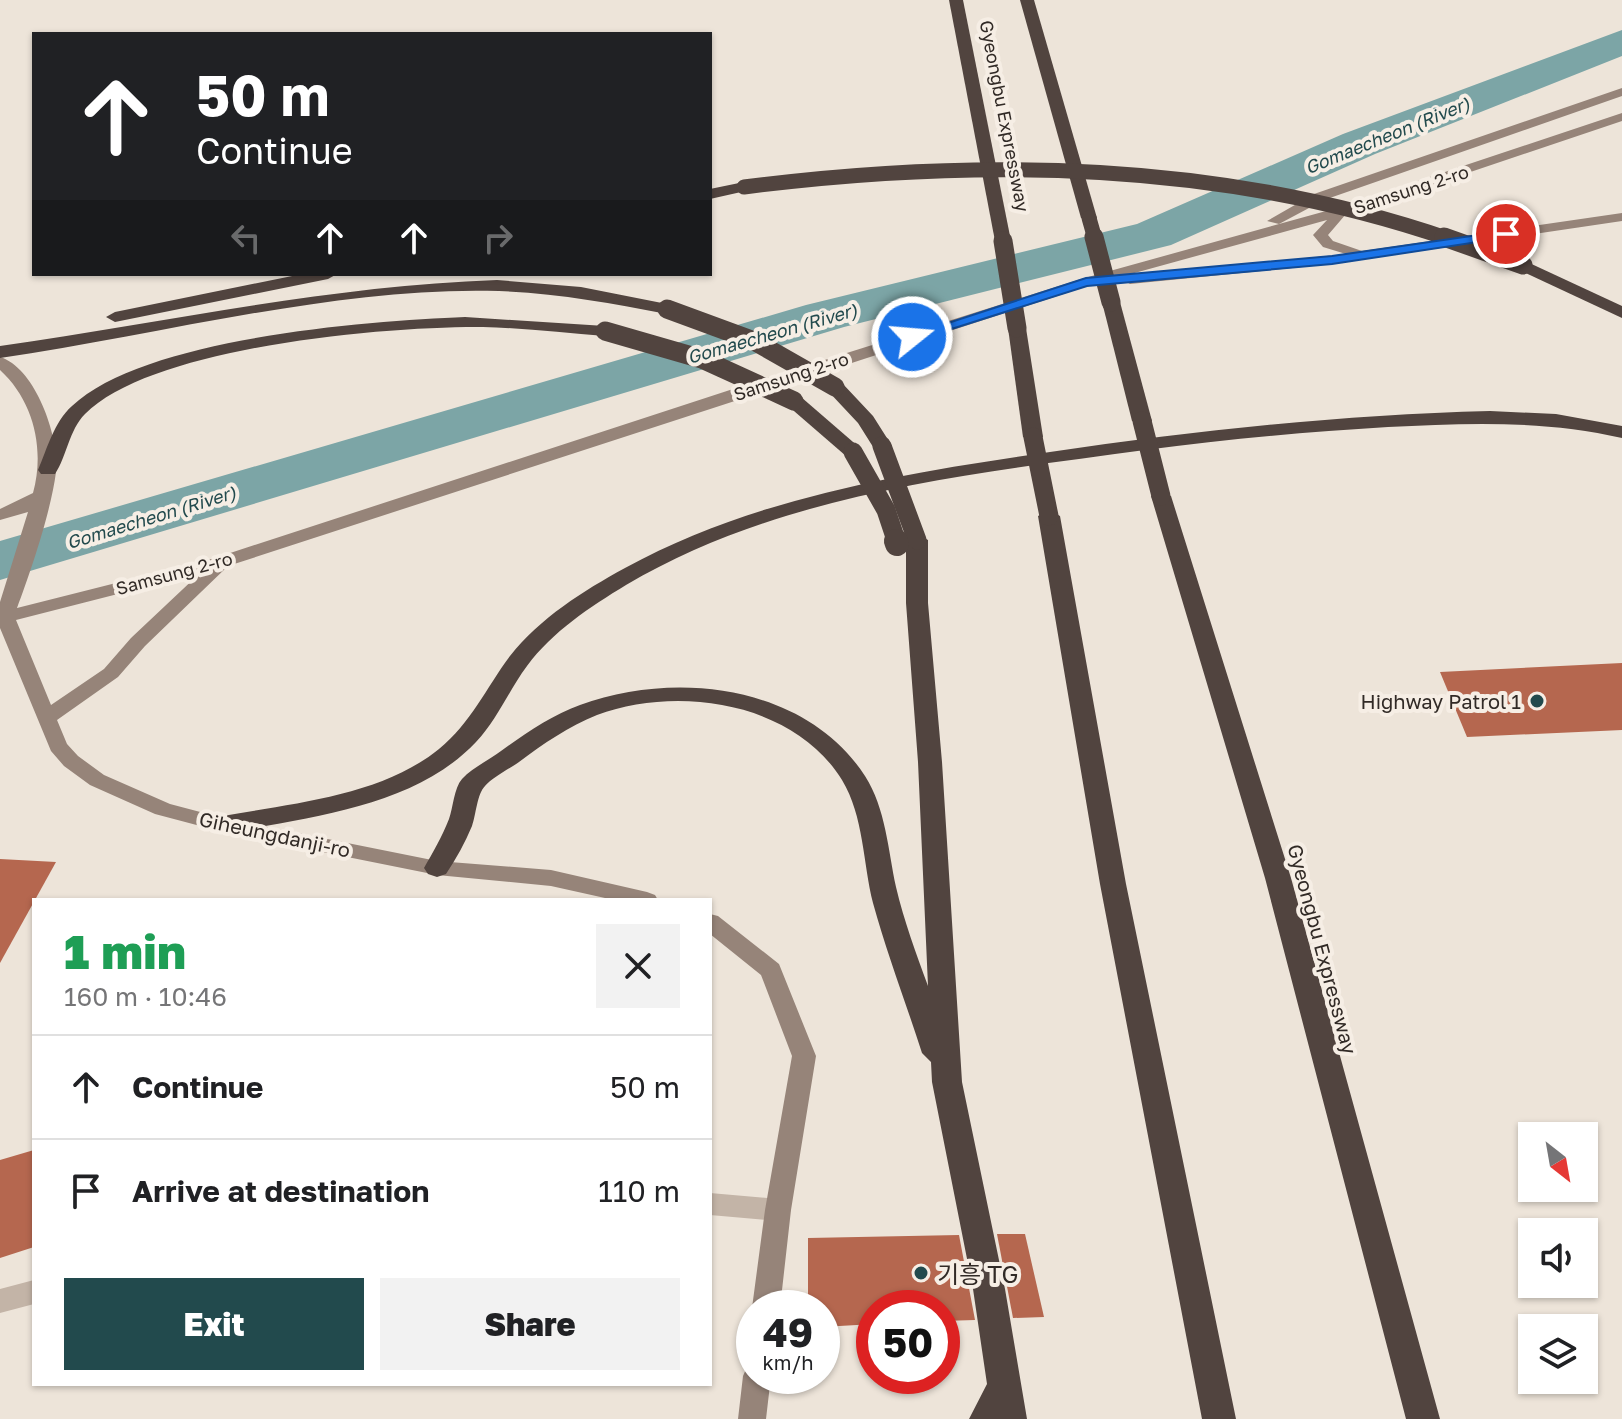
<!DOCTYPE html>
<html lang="en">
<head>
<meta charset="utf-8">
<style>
  :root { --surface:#fff; --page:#f2f2f2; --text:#202124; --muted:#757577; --line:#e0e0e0; --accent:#224a4d }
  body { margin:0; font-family:"Golos Text","Noto Sans KR",sans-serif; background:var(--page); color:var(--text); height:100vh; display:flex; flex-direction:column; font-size:30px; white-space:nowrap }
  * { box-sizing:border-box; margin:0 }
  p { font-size:26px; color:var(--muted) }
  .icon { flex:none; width:44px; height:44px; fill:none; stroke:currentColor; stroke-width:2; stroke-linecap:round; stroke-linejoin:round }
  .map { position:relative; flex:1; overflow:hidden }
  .sheet { position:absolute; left:32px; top:898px; width:680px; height:488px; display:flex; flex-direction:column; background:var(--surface); border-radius:0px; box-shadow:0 2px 6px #0004 }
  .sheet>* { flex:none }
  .hud { position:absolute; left:32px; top:32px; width:680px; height:244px; border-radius:0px; box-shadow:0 2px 6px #0004; background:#202124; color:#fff; overflow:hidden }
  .needle { width:52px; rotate:149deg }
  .buttons { position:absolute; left:1518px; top:1122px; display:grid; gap:16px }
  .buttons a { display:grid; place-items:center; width:80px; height:80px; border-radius:0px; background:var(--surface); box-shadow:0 2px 6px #0004; font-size:40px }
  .speed { position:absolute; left:736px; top:1290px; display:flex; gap:16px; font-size:40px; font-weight:700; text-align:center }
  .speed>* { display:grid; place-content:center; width:104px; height:104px; border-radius:50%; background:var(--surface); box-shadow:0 2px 6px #0004; line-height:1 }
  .speed small { font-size:20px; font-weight:400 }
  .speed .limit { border:12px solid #d22; background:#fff; color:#111 }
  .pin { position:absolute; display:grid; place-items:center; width:68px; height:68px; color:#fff; margin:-34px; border:4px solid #fff; border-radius:50%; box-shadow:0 2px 8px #0007 }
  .me { position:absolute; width:88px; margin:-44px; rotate:73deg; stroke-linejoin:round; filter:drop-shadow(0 0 6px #0008) }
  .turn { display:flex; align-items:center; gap:28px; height:168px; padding:0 32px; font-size:36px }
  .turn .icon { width:104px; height:104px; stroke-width:2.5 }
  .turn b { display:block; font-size:56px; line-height:68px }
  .lanes { display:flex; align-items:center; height:76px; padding:0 32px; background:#0003; justify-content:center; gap:40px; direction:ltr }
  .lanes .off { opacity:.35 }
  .round { display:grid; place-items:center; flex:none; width:84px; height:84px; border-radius:0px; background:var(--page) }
  .overview { display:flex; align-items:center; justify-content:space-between; height:136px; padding:0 32px }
  h1 { font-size:48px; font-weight:800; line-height:60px; color:#1e9e55 }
  .action { display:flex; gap:16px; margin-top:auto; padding:16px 32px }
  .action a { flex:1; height:92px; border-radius:0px; background:var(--accent); color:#fff; font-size:32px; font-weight:800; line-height:92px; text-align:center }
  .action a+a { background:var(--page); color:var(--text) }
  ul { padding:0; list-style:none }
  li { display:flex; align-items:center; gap:24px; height:104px; padding:0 32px; border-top:2px solid var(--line) }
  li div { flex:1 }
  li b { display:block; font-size:30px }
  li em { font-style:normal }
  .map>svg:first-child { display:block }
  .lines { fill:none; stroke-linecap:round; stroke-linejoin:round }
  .river { fill:#7ca5a6; fill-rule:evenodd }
  .building { fill:#b5674f }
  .street { fill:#c3b4a7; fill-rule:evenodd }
  .secondary { fill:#968479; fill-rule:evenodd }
  .highway { fill:#51443f; fill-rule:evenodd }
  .highway-bridge-far2 { stroke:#51443f; stroke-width:15 }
  .highway-bridge-far1 { stroke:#51443f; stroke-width:19 }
  .highway-bridge { stroke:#51443f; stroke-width:24 }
  .route { fill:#1a73e8; stroke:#114b97; stroke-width:2 }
  .poi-dot { fill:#224a4d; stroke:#f6eee5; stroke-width:3 }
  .labels { text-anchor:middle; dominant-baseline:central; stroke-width:8; stroke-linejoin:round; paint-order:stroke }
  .far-street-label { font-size:18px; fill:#312a26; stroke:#f6eee5 }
  .far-water-label { font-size:18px; font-style:italic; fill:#224a4d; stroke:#f6eee5 }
  .poi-label { font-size:20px; fill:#312a26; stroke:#f6eee5; text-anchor:end }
  .street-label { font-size:20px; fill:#312a26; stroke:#f6eee5 }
  .near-poi-label { font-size:24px; fill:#312a26; stroke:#f6eee5; text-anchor:start }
</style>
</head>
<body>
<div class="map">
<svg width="1622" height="1419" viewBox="0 0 1622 1419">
  <rect width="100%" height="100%" fill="#ede4d9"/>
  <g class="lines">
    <path class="river" d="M1622,30V56L1375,154L1171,245L844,327L0,580V541L806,305L1137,224L1343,134Z"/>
  </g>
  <g class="building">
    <path d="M1622,663V730L1467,737L1440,672Z"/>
    <path d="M0,859L56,862L0,963Z"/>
    <path d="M34,1150V1247L0,1258V1160Z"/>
    <path d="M997,1234H1025L1044,1317L1013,1318Z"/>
    <path d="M959,1235L975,1320L942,1321V1308H874V1324L822,1327V1308H808V1238Z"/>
  </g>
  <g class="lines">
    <g class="street">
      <path d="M710,1193L778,1199L787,1202L791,1210L787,1218L778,1221L710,1215Z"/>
      <path d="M34,1280V1304L0,1313V1289Z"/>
    </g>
    <g class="secondary">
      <path d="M1622,88V96L1324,200L1279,224L1267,221L1314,194Z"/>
      <path d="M1622,113V121L1346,214L1328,235L1333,241L1362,251L1622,213V221L1332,264L1130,284L1123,280L1130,276L1346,254L1323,247L1313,235L1327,220L1091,285L228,566L145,646L118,677L57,720L67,744L78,756L104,775L170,804L223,818L437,861L551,870L647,892L655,895L658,900H614L551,886L437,875L223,832L155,814L90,785L64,766L51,751L0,628V602L28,512L0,520V509L33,493C45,450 34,401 0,370V357C36,368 60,439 56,472C51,511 31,571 17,608L215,558L733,389L1081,279L1337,208ZM200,573L131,638L104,669L51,705L16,620Z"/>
      <path d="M710,914L718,916L779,964L816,1056L791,1210L780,1308H754V1312L752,1308L765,1210L792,1056L761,975L710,934Z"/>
      <path d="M754,1365V1376H771L766,1419H738L743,1376L747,1367Z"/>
    </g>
    <g class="highway">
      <path d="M949,0H963L1011,241L1003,246L995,241Z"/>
      <path d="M1020,0H1034L1097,218L1095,222L1089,223L1081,218Z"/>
      <path d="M744,182L750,184V190L710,199V189Z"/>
      <path d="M1523,260L1622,306V318L1517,269L1514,265L1517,261Z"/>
      <path d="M302,274H337L328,279L115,322L106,317L115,312Z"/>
      <path d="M497,280L581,287L667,304L676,309L667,314C611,303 556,293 499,291C338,286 160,335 0,358V346C168,322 327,286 497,280Z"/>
      <path d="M1111,297L1120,302L1152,421L1149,425L1142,427L1132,421L1102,302Z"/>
      <path d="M465,317L605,326L614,331L605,336C565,333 524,328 483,327C388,326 153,346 85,414C69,430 67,456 55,474H41L38,470C47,449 54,422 72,406C144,338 366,321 465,317Z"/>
      <path d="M1017,323L1026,328L1043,437L1033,443L1023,437L1008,328Z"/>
      <path d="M835,381L842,383L873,416L892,446L889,450H875L858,423L828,391L825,387L828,383Z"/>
      <path d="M794,395L801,397L860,448L863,452L860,456H846L787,405L784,401L787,397Z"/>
      <path d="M1490,411L1556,414L1622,426V438C1544,420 1467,423 1388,427C1306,432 1226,439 1145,450C970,474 782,493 626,585C590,607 553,631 527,666C509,690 497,720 476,742C414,808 307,817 223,834L214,831L210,825L214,819L223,816C294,803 381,796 439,749C471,723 486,688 510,656C540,618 583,591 625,568C755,497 904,473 1050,452C1196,430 1342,415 1490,411Z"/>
      <path d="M1161,490L1171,496L1291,878L1440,1419H1406L1265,878L1151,496Z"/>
      <path d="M1049,510L1060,516L1126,884L1236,1419H1202L1100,884L1038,516Z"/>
      <path d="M917,534L928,540V603L942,762L962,1082L1005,1289L1027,1419H969L987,1384L973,1289L932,1082L931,1062L922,1053C906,1003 887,954 873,903C863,864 864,816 842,780C794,702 678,685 597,715C569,726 543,744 519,762C509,769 493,777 485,786C477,794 476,815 472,826C465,843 456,859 446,874L437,877L428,874L424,868C433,852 442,837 449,819C453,808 454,788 462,779C472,768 489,760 501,751C526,733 552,715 580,705C676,670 806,685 865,776C886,809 888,850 896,887C904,921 916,953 928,986L918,762L906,603V540Z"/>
    </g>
    <g class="highway-bridge-far2">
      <path d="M744,187C980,157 1222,161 1449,239"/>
      <path d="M1089,218L1095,239"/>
    </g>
    <g class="highway-bridge-far1">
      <path d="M1094,237L1111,302"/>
      <path d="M1444,237L1523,265"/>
      <path d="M1003,241L1017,328"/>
      <path d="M667,309L754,341L835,387"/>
      <path d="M605,331L702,359L794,401"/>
      <path d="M1142,421L1161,496"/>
      <path d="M1033,437L1049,516"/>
      <path d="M882,446L917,540"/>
      <path d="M853,452L886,510L897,543"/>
    </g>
    <path class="highway-bridge" d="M896,541L897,544"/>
  </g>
  <path class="route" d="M1506,231L1511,232V237L1332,264L1087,286L917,340L905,337L1086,278L1332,256Z"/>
  <g class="poi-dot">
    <circle cx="1537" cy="701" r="8"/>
    <circle cx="921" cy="1273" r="8"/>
  </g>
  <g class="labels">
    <g class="far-street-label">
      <text transform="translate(1005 116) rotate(79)">Gyeongbu Expressway</text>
      <text transform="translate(1411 189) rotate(-18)">Samsung 2-ro</text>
      <text transform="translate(791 376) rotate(-18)">Samsung 2-ro</text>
      <text transform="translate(174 573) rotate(-15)">Samsung 2-ro</text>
    </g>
    <g class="far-water-label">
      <text transform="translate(1387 135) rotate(-22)">Gomaecheon (River)</text>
      <text transform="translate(772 333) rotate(-16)">Gomaecheon (River)</text>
      <text transform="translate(151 517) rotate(-17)">Gomaecheon (River)</text>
    </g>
    <g class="poi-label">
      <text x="1521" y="701">Highway Patrol 1</text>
    </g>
    <g class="street-label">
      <text transform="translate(275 834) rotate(12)">Giheungdanji-ro</text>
      <text transform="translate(1323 949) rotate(75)">Gyeongbu Expressway</text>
    </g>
    <g class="near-poi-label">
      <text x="937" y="1273">기흥 TG</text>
    </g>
  </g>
</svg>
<div class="buttons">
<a><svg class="needle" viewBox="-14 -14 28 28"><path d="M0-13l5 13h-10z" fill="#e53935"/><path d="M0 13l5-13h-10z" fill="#757577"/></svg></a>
<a><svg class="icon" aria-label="sound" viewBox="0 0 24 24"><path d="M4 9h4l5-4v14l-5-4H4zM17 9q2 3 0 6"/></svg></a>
<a><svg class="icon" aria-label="layers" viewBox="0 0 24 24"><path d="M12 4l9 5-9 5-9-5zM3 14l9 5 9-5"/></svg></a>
</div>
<div class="speed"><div>49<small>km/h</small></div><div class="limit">50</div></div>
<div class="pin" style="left:1506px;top:234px;background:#d93025"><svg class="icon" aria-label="arrive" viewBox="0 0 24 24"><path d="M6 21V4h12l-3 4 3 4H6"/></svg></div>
<svg class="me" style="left:912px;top:337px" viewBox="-20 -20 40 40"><circle r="17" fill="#1a73e8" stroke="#fff" stroke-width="3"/><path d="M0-11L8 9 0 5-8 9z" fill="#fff"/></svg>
<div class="hud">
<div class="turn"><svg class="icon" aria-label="ahead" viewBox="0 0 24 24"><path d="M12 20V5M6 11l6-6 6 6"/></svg><div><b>50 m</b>Continue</div></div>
<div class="lanes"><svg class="icon off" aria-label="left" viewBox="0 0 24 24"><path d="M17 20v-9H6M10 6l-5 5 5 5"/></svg><svg class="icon" aria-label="ahead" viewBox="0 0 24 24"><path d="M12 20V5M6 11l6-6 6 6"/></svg><svg class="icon" aria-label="ahead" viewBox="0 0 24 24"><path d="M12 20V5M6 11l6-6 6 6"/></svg><svg class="icon off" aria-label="right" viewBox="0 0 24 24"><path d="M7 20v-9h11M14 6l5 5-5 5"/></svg></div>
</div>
<section class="sheet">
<div class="overview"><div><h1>1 min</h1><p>160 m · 10:46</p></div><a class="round"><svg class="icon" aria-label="close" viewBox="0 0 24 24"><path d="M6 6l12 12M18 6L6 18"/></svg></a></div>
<ul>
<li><svg class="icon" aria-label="ahead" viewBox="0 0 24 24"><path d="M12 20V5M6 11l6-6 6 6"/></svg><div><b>Continue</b></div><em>50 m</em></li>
<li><svg class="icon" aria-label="arrive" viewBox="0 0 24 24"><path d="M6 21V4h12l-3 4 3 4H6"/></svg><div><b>Arrive at destination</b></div><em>110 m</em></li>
</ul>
<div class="action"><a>Exit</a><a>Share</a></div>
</section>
</div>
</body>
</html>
